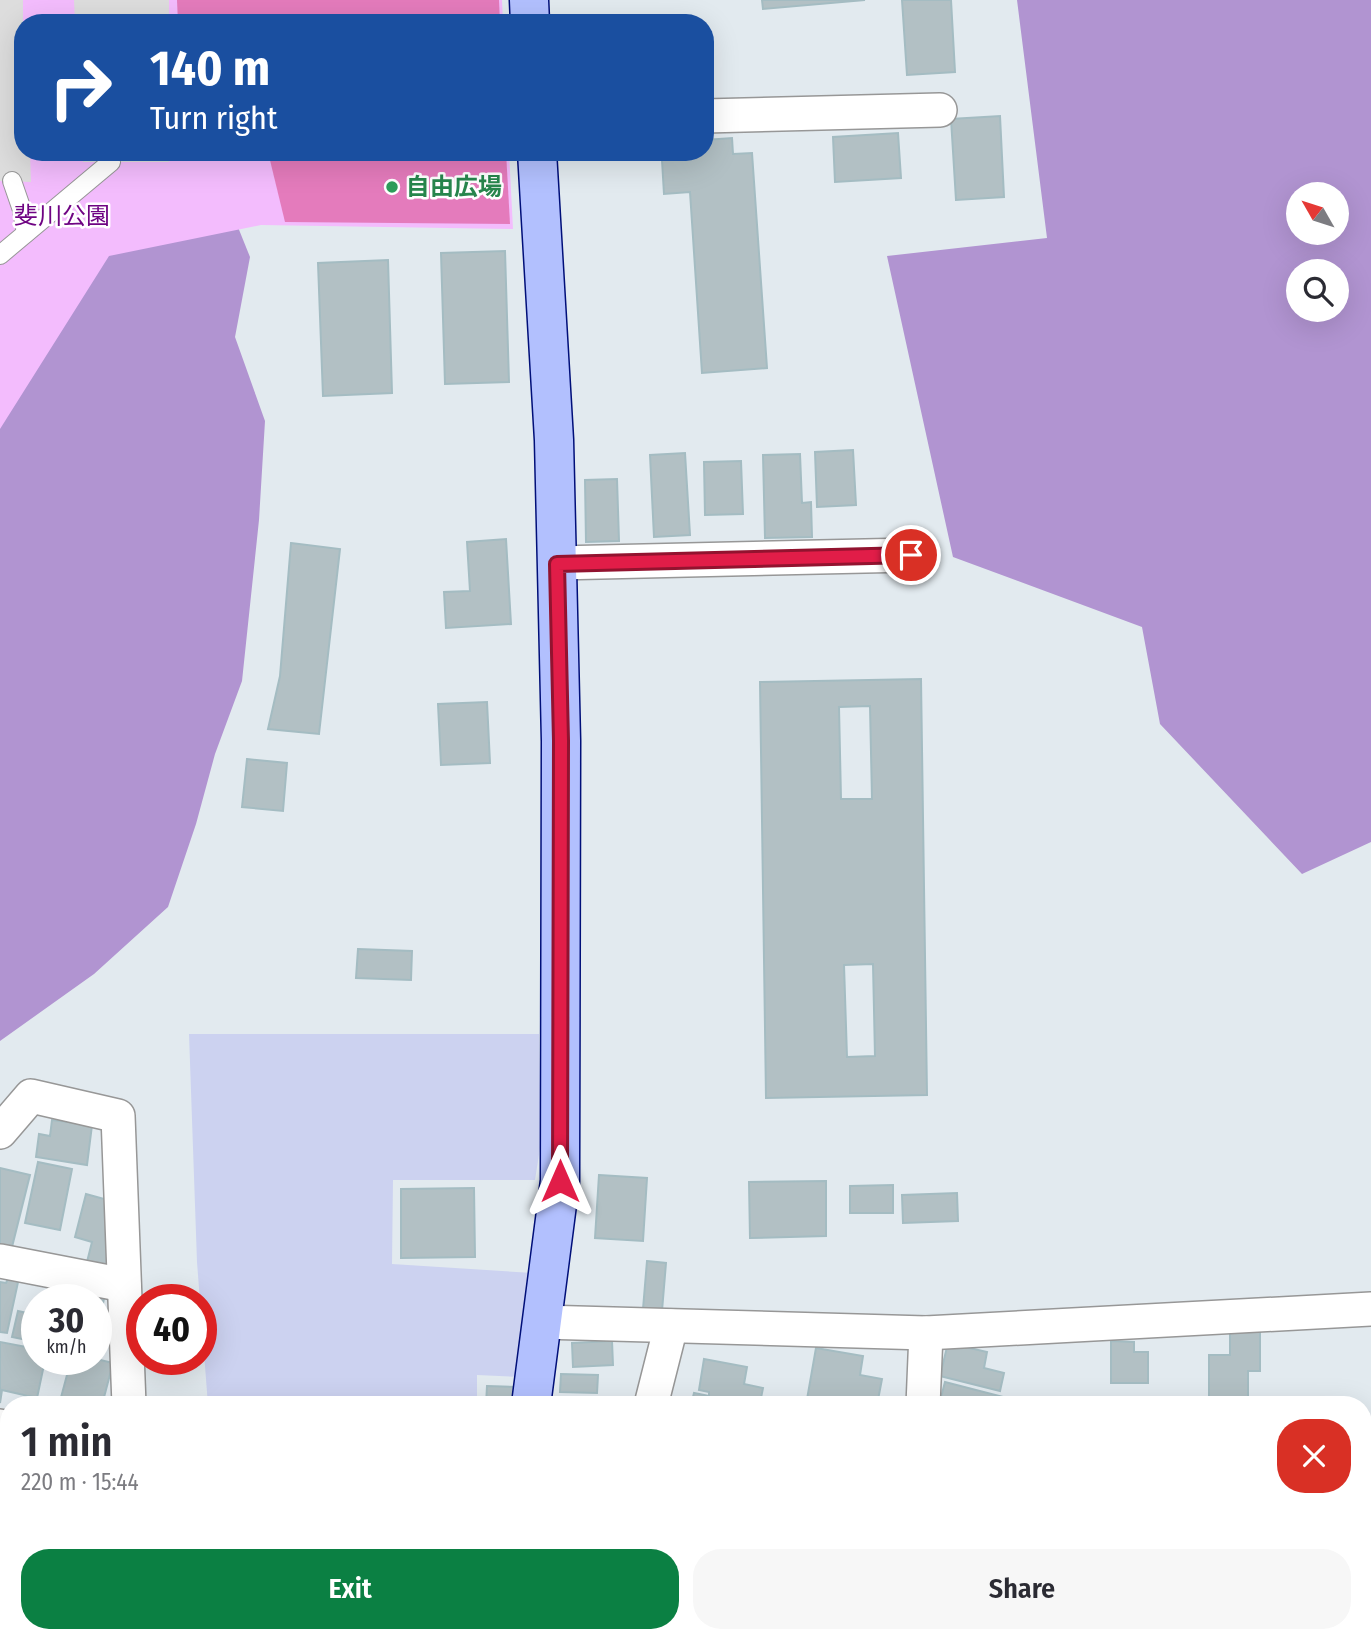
<!DOCTYPE html>
<html lang="en">
<head>
<meta charset="utf-8">
<style>
  :root { --surface:#fff; --page:#f7f7f7; --text:#2b2b33; --muted:#7c7c81; --accent:#0b8043 }
  body { margin:0; font-family:"Fira Sans Condensed","Noto Sans JP",sans-serif; background:var(--page); color:var(--text); height:100vh; display:flex; flex-direction:column; font-size:26px; white-space:nowrap }
  * { box-sizing:border-box; margin:0 }
  p { font-size:23px; color:var(--muted) }
  .icon { flex:none; width:38px; height:38px; fill:none; stroke:currentColor; stroke-width:2; stroke-linecap:round; stroke-linejoin:round }
  .map { position:relative; flex:1; overflow:hidden }
  .side { position:absolute; left:0px; top:1396px; width:1372px; height:247px; display:flex; flex-direction:column; background:var(--surface); border-radius:28px 28px 0 0; box-shadow:0 7px 28px #0002 }
  .side>* { flex:none }
  .guide { position:absolute; left:14px; top:14px; width:700px; height:147px; border-radius:28px; box-shadow:0 7px 28px #0002; background:#1a4fa0; color:#fff; overflow:hidden }
  .needle { width:46px; rotate:309deg }
  .buttons { position:absolute; left:1286px; top:182px; display:grid; gap:14px }
  .buttons a { display:grid; place-items:center; width:63px; height:63px; border-radius:50%; background:var(--surface); box-shadow:0 7px 28px #0002; font-size:35px }
  .speed { position:absolute; left:21px; top:1284px; display:flex; gap:14px; font-size:35px; font-weight:700; text-align:center }
  .speed>* { display:grid; place-content:center; width:91px; height:91px; border-radius:50%; background:var(--surface); box-shadow:0 7px 28px #0002; line-height:1 }
  .speed small { font-size:18px; font-weight:400 }
  .speed .limit { border:10px solid #d22; background:#fff; color:#111 }
  .pin { position:absolute; display:grid; place-items:center; width:60px; height:60px; color:#fff; margin:-30px; border:4px solid #fff; border-radius:50%; box-shadow:0 2px 7px #0007 }
  .me { position:absolute; width:77px; margin:-38px; rotate:0deg; stroke-linejoin:round; filter:drop-shadow(0 0 5px #0008) }
  .turn { display:flex; align-items:center; gap:24px; height:147px; padding:0 21px; font-size:32px }
  .turn .icon { width:91px; height:91px; stroke-width:2.5 }
  .turn b { display:block; font-size:49px; line-height:60px }
  .round { display:grid; place-items:center; flex:none; width:74px; height:74px; border-radius:28px; background:var(--page) }
  .head { display:flex; align-items:center; justify-content:space-between; height:119px; padding:0 21px }
  h1 { font-size:42px; font-weight:600; line-height:52px }
  .action { display:flex; gap:14px; margin-top:auto; padding:14px 21px }
  .action a { flex:1; height:80px; border-radius:28px; background:var(--accent); color:#fff; font-size:28px; font-weight:600; line-height:80px; text-align:center }
  .action a+a { background:var(--page); color:var(--text) }
  .map>svg:first-child { display:block }
  .farmland { fill:#ccd2f0 }
  .forest { fill:#b194d1; fill-rule:evenodd }
  .park { fill:#f3bcfd }
  .pitch { fill:#e47bbc }
  .parking { fill:#ddd }
  .building { fill:#b2c0c4; stroke:#a4bcc2; stroke-width:2; fill-rule:evenodd }
  .lines { fill:none; stroke-linecap:round; stroke-linejoin:round }
  .lane-casing { stroke:#979797; stroke-width:20 }
  .street-casing { stroke:#979797; stroke-width:36 }
  .secondary-casing { stroke:#000f79; stroke-width:41 }
  .lane { stroke:#fff; stroke-width:18 }
  .street { stroke:#fff; stroke-width:33 }
  .secondary { stroke:#b2c0fe; stroke-width:38 }
  .route-casing { stroke:#92132f; stroke-width:18 }
  .route { stroke:#e11d48; stroke-width:12 }
  .leisure-dot { fill:#2e9e5b; stroke:#fff; stroke-width:2.5 }
  .labels { text-anchor:middle; dominant-baseline:central; stroke-width:5; stroke-linejoin:round; paint-order:stroke }
  .leisure-label { font-size:24px; font-weight:bold; fill:#27864d; stroke:#fff; text-anchor:start }
  .park-label { font-size:24px; fill:#6f0483; stroke:#fff }
</style>
</head>
<body>
<div class="map">
<svg width="1371" height="1643" viewBox="0 0 1371 1643">
  <rect width="100%" height="100%" fill="#e2eaef"/>
  <g class="farmland">
    <path d="M189,1034H539L541,1142L535,1180H393L392,1264L533,1273L522,1377L477,1375V1405H208L197,1262Z"/>
    <path d="M335,1635V1634L476,1635L474,1643H334Z"/>
  </g>
  <g class="forest">
    <path d="M1017,0H1371V842L1302,874L1160,724L1142,627L953,557L887,256L1047,238ZM1298,194H1337V233H1298ZM1298,271H1337V310H1298Z"/>
    <path d="M219,180L250,257L235,337L265,421L259,520L242,681L215,754L196,824L168,907L94,974L0,1041V299Z"/>
  </g>
  <path class="park" d="M0,0H502L503,23H23V152H509L513,229L261,225L109,256L0,429Z"/>
  <g class="pitch">
    <path d="M177,0H499L500,23H178Z"/>
    <path d="M268,152H506L510,224L285,222Z"/>
  </g>
  <g class="parking">
    <path d="M0,0H23V152H30L31,182L0,181Z"/>
    <path d="M74,0H169V23H75Z"/>
    <rect x="83" y="152" width="86" height="10"/>
  </g>
  <g class="building">
    <path d="M762,0H865L763,9Z"/>
    <path d="M902,0H951L955,72L907,75Z"/>
    <path d="M1000,116L1004,197L956,200L951,119Z"/>
    <path d="M898,133L901,178L835,182L833,137Z"/>
    <path d="M732,138L733,154L752,153L767,368L702,373L690,192L664,194L662,160L689,158L688,152H705V140Z"/>
    <path d="M505,251L509,382L445,384L441,253Z"/>
    <path d="M388,260L392,393L323,396L318,263Z"/>
    <path d="M853,450L856,505L817,507L815,452Z"/>
    <path d="M685,453L690,535L654,537L650,455Z"/>
    <path d="M800,454L802,503L811,502L812,537L765,538L763,455Z"/>
    <path d="M741,461L743,514L705,515L704,462Z"/>
    <path d="M617,479L619,541L586,542L585,480Z"/>
    <path d="M506,539L511,624L446,628L444,592L470,591L467,542Z"/>
    <path d="M291,543L340,549L319,734L268,729L280,676Z"/>
    <path d="M921,679L927,1095L766,1098L760,682ZM870,706L872,799H841L839,707ZM873,964L875,1056L847,1057L844,965Z"/>
    <path d="M487,702L490,763L441,765L438,704Z"/>
    <path d="M247,759L287,763L283,811L242,807Z"/>
    <path d="M358,949L412,951L411,980L356,978Z"/>
    <path d="M52,1120L92,1125L87,1165L36,1157L39,1134L50,1136Z"/>
    <path d="M38,1162L72,1169L60,1230L25,1223Z"/>
    <path d="M0,1168L30,1175L11,1251L0,1248Z"/>
    <path d="M599,1175L647,1178L643,1241L595,1238Z"/>
    <path d="M826,1181V1236L750,1238L749,1182Z"/>
    <path d="M893,1185V1213H850V1186Z"/>
    <path d="M474,1188L475,1257L401,1258V1189Z"/>
    <path d="M957,1193L958,1221L903,1223L902,1195Z"/>
    <path d="M86,1194L122,1204L106,1267L87,1262L92,1242L75,1237Z"/>
    <path d="M647,1261L666,1263L662,1311L643,1309Z"/>
    <path d="M12,1271L20,1273L7,1333L0,1332V1282L6,1283Z"/>
    <path d="M70,1282L106,1289L97,1332L96,1300H67Z"/>
    <path d="M18,1311L37,1315V1342L12,1337Z"/>
    <path d="M1230,1328H1260V1371H1248V1403H1209V1355H1230Z"/>
    <path d="M612,1341L613,1365L573,1367L572,1343Z"/>
    <path d="M1111,1341L1134,1342V1352H1148V1383H1111Z"/>
    <path d="M0,1342L37,1349V1360H45L37,1398L2,1390L0,1403Z"/>
    <path d="M948,1343L987,1352L984,1368L1004,1373L1000,1391L940,1376Z"/>
    <path d="M816,1348L863,1356L860,1375L882,1379L878,1400L855,1397L854,1404L861,1405H806Z"/>
    <path d="M96,1359L113,1363L102,1405H59L71,1360Z"/>
    <path d="M704,1359L747,1367L744,1384L763,1388L760,1403L742,1399L740,1405H691L694,1393L709,1396V1392L699,1390Z"/>
    <path d="M561,1374L598,1375L597,1393L560,1392Z"/>
    <path d="M945,1382L1007,1398L1006,1405H939Z"/>
    <path d="M487,1386L517,1387L516,1405H486Z"/>
    <path d="M0,1436L9,1438V1501L0,1499Z"/>
    <path d="M0,1507L9,1509V1564L0,1562Z"/>
    <path d="M1280,1634H1329L1328,1642L1279,1638Z"/>
    <path d="M184,1636L222,1643H183Z"/>
    <path d="M748,1637L749,1643H732V1640Z"/>
    <path d="M716,1638V1643H666Z"/>
  </g>
  <g class="lines">
    <g class="lane-casing">
      <g id="lane">
        <path d="M12,181L22,210L26,233"/>
        <path d="M0,255L111,162"/>
      </g>
    </g>
    <g class="street-casing">
      <g id="street">
        <path d="M705,116L940,110"/>
        <path d="M557,563L911,555"/>
        <path d="M0,1132L31,1096L118,1116L129,1405"/>
        <path d="M0,1261L124,1285"/>
        <path d="M542,1322L926,1333L1371,1309"/>
        <path d="M651,1405L671,1326"/>
        <path d="M923,1405L926,1333"/>
        <path d="M0,1426L9,1428"/>
        <path d="M0,1596L9,1590"/>
        <path d="M1153,1643V1634"/>
        <path d="M1264,1643V1634"/>
      </g>
    </g>
    <g class="secondary-casing">
      <g id="secondary">
        <path d="M529,0L530,23"/>
        <path d="M531,1405L560,1181L561,741L554,440L537,152"/>
        <path d="M497,1643L499,1634"/>
      </g>
    </g>
    <use href="#lane" class="lane"/>
    <use href="#street" class="street"/>
    <use href="#secondary" class="secondary"/>
  </g>
  <g class="lines">
    <g class="route-casing">
      <path id="route" d="M560,1181L561,741L557,564L911,555"/>
    </g>
    <use href="#route" class="route"/>
  </g>
  <circle class="leisure-dot" cx="392" cy="187" r="7"/>
  <g class="labels">
    <g class="leisure-label">
      <text x="406" y="187">自由広場</text>
    </g>
    <g class="park-label">
      <text x="62" y="216">斐川公園</text>
    </g>
  </g>
</svg>
<div class="buttons">
<a><svg class="needle" viewBox="-14 -14 28 28"><path d="M0-13l5 13h-10z" fill="#e53935"/><path d="M0 13l5-13h-10z" fill="#7c7c81"/></svg></a>
<a><svg class="icon" aria-label="search" viewBox="0 0 24 24"><circle cx="10" cy="10" r="6"/><path d="M15 15l6 6"/></svg></a>
</div>
<div class="speed"><div>30<small>km/h</small></div><div class="limit">40</div></div>
<div class="pin" style="left:911px;top:555px;background:#d93025"><svg class="icon" aria-label="arrive" viewBox="0 0 24 24"><path d="M6 21V4h12l-3 4 3 4H6"/></svg></div>
<svg class="me" style="left:560px;top:1181px" viewBox="-20 -20 40 40"><path d="M0-17L14 15 0 8-14 15z" fill="#e11d48" stroke="#fff" stroke-width="4"/></svg>
<div class="guide">
<div class="turn"><svg class="icon" aria-label="right" viewBox="0 0 24 24"><path d="M7 20v-9h11M14 6l5 5-5 5"/></svg><div><b>140 m</b>Turn right</div></div>
</div>
<section class="side">
<div class="head"><div><h1>1 min</h1><p>220 m · 15:44</p></div><a class="round" style="background:#d93025;color:#fff"><svg class="icon" aria-label="close" viewBox="0 0 24 24"><path d="M6 6l12 12M18 6L6 18"/></svg></a></div>
<div class="action"><a>Exit</a><a>Share</a></div>
</section>
</div>
</body>
</html>
